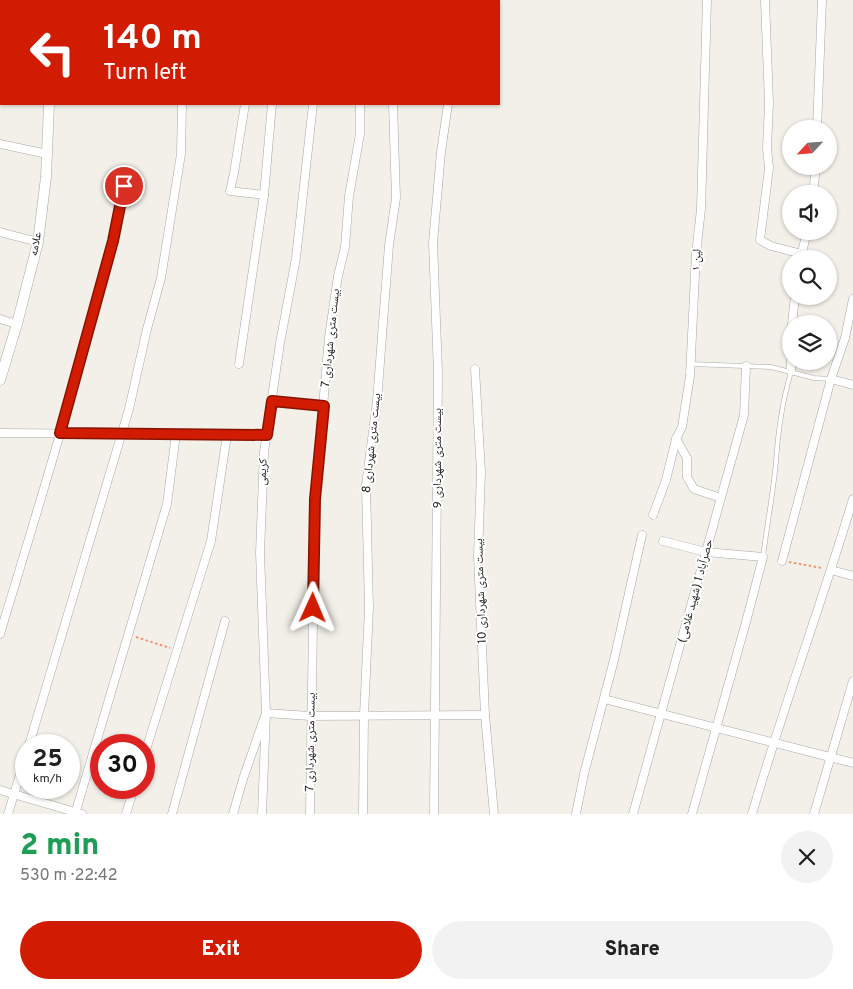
<!DOCTYPE html>
<html lang="en">
<head>
<meta charset="utf-8">
<style>
  :root { --surface:#fff; --page:#f2f2f2; --text:#222; --muted:#767676; --accent:#d21c01 }
  body { margin:0; font-family:Overpass,"Noto Naskh Arabic",sans-serif; background:var(--page); color:var(--text); height:100vh; display:flex; flex-direction:column; font-size:19px; white-space:nowrap }
  * { box-sizing:border-box; margin:0 }
  p { font-size:16px; color:var(--muted) }
  .icon { flex:none; width:28px; height:28px; fill:none; stroke:currentColor; stroke-width:2; stroke-linecap:round; stroke-linejoin:round }
  .map { position:relative; height:814px; overflow:hidden }
  .drawer { display:flex; flex-direction:column; background:var(--surface); flex:1 }
  .drawer>* { flex:none }
  .guide { position:absolute; left:0px; top:0px; width:500px; height:105px; box-shadow:0 1px 4px #0004; background:#d21c01; color:#fff; overflow:hidden }
  .needle { width:32px; rotate:244deg }
  .buttons { position:absolute; left:782px; top:120px; display:grid; gap:10px }
  .buttons a { display:grid; place-items:center; width:55px; height:55px; border-radius:50%; background:var(--surface); box-shadow:0 1px 4px #0004; font-size:25px }
  .speed { position:absolute; left:15px; top:734px; display:flex; gap:10px; font-size:25px; font-weight:700; text-align:center }
  .speed>* { display:grid; place-content:center; width:65px; height:65px; border-radius:50%; background:var(--surface); box-shadow:0 1px 4px #0004; line-height:1 }
  .speed small { font-size:12px; font-weight:400 }
  .speed .limit { border:8px solid #d22; background:#fff; color:#111 }
  .pin { position:absolute; display:grid; place-items:center; width:42px; height:42px; color:#fff; margin:-21px; border:2px solid #fff; border-radius:50%; box-shadow:0 1px 5px #0007 }
  .me { position:absolute; width:55px; margin:-28px; rotate:1deg; stroke-linejoin:round; filter:drop-shadow(0 0 4px #0008) }
  .turn { display:flex; align-items:center; gap:18px; height:105px; padding:0 20px; font-size:22px }
  .turn .icon { width:65px; height:65px; stroke-width:2.5 }
  .turn b { display:block; font-size:35px; line-height:42px }
  .round { display:grid; place-items:center; flex:none; width:52px; height:52px; border-radius:26px; background:var(--page) }
  .overview { display:flex; align-items:center; justify-content:space-between; height:85px; padding:0 20px }
  h1 { font-size:30px; font-weight:800; line-height:38px; color:#1e9e55 }
  .button { display:flex; gap:10px; margin-top:auto; padding:10px 20px }
  .button a { flex:1; height:58px; border-radius:30px; background:var(--accent); color:#fff; font-size:20px; font-weight:800; line-height:58px; text-align:center }
  .button a+a { background:var(--page); color:var(--text) }
  .map>svg:first-child { display:block }
  .lines { fill:none; stroke-linecap:round; stroke-linejoin:round }
  .service-casing { stroke:#a8a8a8; stroke-width:5 }
  .minor-casing { stroke:#a8a8a8; stroke-width:9 }
  .tertiary-casing { stroke:#a8a8a8; stroke-width:11 }
  .path { stroke:#f99172; stroke-width:2; stroke-dasharray:2.5 2.5; stroke-linecap:butt }
  .service { stroke:#fff; stroke-width:4 }
  .minor { stroke:#fff; stroke-width:8 }
  .tertiary { stroke:#fff; stroke-width:10 }
  .route-casing { stroke:#881201; stroke-width:12 }
  .route { stroke:#d21c01; stroke-width:9 }
  .labels { text-anchor:middle; dominant-baseline:central; stroke-width:4; stroke-linejoin:round; paint-order:stroke }
  .street-label { font-size:12px; fill:#212121; stroke:#fff }
</style>
</head>
<body>
<div class="map">
<svg width="853" height="814" viewBox="0 0 853 814">
  <rect width="100%" height="100%" fill="#f2f0e8"/>
  <g class="lines">
    <g class="service-casing">
      <g id="service">
        <path d="M691,364L771,367L814,378L831,379"/>
        <path d="M763,557C767,525 773,494 776,462C778,431 782,402 791,372"/>
      </g>
    </g>
    <g class="minor-casing">
      <g id="minor">
        <path d="M5,0V1"/>
        <path d="M117,0L118,1"/>
        <path d="M277,0V1"/>
        <path d="M765,0L769,103L767,148L769,168L760,240L771,246L802,254"/>
        <path d="M180,1V0"/>
        <path d="M323,1V0"/>
        <path d="M359,1V0"/>
        <path d="M404,1V0"/>
        <path d="M455,1V0"/>
        <path d="M0,15H1"/>
        <path d="M245,104L234,173L230,191L264,195"/>
        <path d="M817,129L822,0"/>
        <path d="M0,144L47,154"/>
        <path d="M813,194L816,166"/>
        <path d="M0,232L38,242"/>
        <path d="M801,257L807,231"/>
        <path d="M0,319L17,324"/>
        <path d="M792,324L795,296"/>
        <path d="M791,329V337"/>
        <path d="M239,364L264,195L272,104"/>
        <path d="M475,369L481,472L478,556L485,715L494,814"/>
        <path d="M791,371V361"/>
        <path d="M831,379L853,385"/>
        <path d="M272,401L324,407"/>
        <path d="M0,433L267,435"/>
        <path d="M676,439L687,458V477L694,489L721,498"/>
        <path d="M653,515L666,480L676,439L682,427L690,376L696,254L701,209L707,0"/>
        <path d="M663,541L706,552L763,557L746,622L692,814"/>
        <path d="M782,561L831,379L845,338L853,299"/>
        <path d="M831,570L853,576"/>
        <path d="M0,634C29,538 59,442 85,345C100,292 115,240 123,186"/>
        <path d="M604,699L853,763"/>
        <path d="M29,745L129,409L147,329L161,278L181,154L182,104"/>
        <path d="M144,756L211,541L227,435"/>
        <path d="M0,790L82,814"/>
        <path d="M8,814L26,755"/>
        <path d="M75,814L167,504L176,434"/>
        <path d="M126,814L134,788"/>
        <path d="M172,814L225,621"/>
        <path d="M233,814L243,779L266,713L310,716L485,715"/>
        <path d="M262,814L266,713L260,553L264,452L280,343L296,258L313,104"/>
        <path d="M310,814L315,499L329,337L338,276L345,247L349,196L360,134V104"/>
        <path d="M363,814L364,715L369,608L366,485L377,401L389,245L396,198L393,104"/>
        <path d="M434,814L438,372L433,243L441,152L448,104"/>
        <path d="M576,814L584,774L614,660L642,535"/>
        <path d="M633,814L744,415L746,366"/>
        <path d="M752,814C783,708 821,605 853,499"/>
        <path d="M814,814L853,681"/>
      </g>
    </g>
    <g class="tertiary-casing">
      <g id="tertiary">
        <path d="M44,0V1"/>
        <path d="M0,380L17,324L38,242L46,177L49,104"/>
      </g>
    </g>
    <g class="path">
      <path d="M789,562L822,568"/>
      <path d="M136,637L170,648"/>
    </g>
    <use href="#service" class="service"/>
    <use href="#minor" class="minor"/>
    <use href="#tertiary" class="tertiary"/>
  </g>
  <g class="lines">
    <g class="route-casing">
      <path id="route" d="M124,186L113,241L60,433L267,435L272,401L324,406L315,499L313,608"/>
    </g>
    <use href="#route" class="route"/>
  </g>
  <g class="labels">
    <g class="street-label">
      <text transform="translate(36 244) rotate(-79)">علامه</text>
      <text transform="translate(697 260) rotate(-87)">لین ۱</text>
      <text transform="translate(331 338) rotate(-84)">بیست متری شهرداری 7</text>
      <text transform="translate(372 443) rotate(-84)">بیست متری شهرداری 8</text>
      <text transform="translate(438 458) rotate(-90)">بیست متری شهرداری 9</text>
      <text transform="translate(263 472) rotate(-87)">کریمی</text>
      <text transform="translate(481 591) rotate(-92)">بیست متری شهرداری 10</text>
      <text transform="translate(696 591) rotate(-75)">حصرآباد 1 (شهید غلامی)</text>
      <text transform="translate(311 742) rotate(-89)">بیست متری شهرداری 7</text>
    </g>
  </g>
</svg>
<div class="buttons">
<a><svg class="needle" viewBox="-14 -14 28 28"><path d="M0-13l5 13h-10z" fill="#e53935"/><path d="M0 13l5-13h-10z" fill="#767676"/></svg></a>
<a><svg class="icon" aria-label="sound" viewBox="0 0 24 24"><path d="M4 9h4l5-4v14l-5-4H4zM17 9q2 3 0 6"/></svg></a>
<a><svg class="icon" aria-label="search" viewBox="0 0 24 24"><circle cx="10" cy="10" r="6"/><path d="M15 15l6 6"/></svg></a>
<a><svg class="icon" aria-label="layers" viewBox="0 0 24 24"><path d="M12 4l9 5-9 5-9-5zM3 14l9 5 9-5"/></svg></a>
</div>
<div class="speed"><div>25<small>km/h</small></div><div class="limit">30</div></div>
<div class="pin" style="left:124px;top:186px;background:#d93025"><svg class="icon" aria-label="arrive" viewBox="0 0 24 24"><path d="M6 21V4h12l-3 4 3 4H6"/></svg></div>
<svg class="me" style="left:313px;top:608px" viewBox="-20 -20 40 40"><path d="M0-17L14 15 0 8-14 15z" fill="#d21c01" stroke="#fff" stroke-width="4"/></svg>
<div class="guide">
<div class="turn"><svg class="icon" aria-label="left" viewBox="0 0 24 24"><path d="M17 20v-9H6M10 6l-5 5 5 5"/></svg><div><b>140 m</b>Turn left</div></div>
</div>
</div>
<section class="drawer">
<div class="overview"><div><h1>2 min</h1><p>530 m · 22:42</p></div><a class="round"><svg class="icon" aria-label="close" viewBox="0 0 24 24"><path d="M6 6l12 12M18 6L6 18"/></svg></a></div>
<div class="button"><a>Exit</a><a>Share</a></div>
</section>
</body>
</html>
